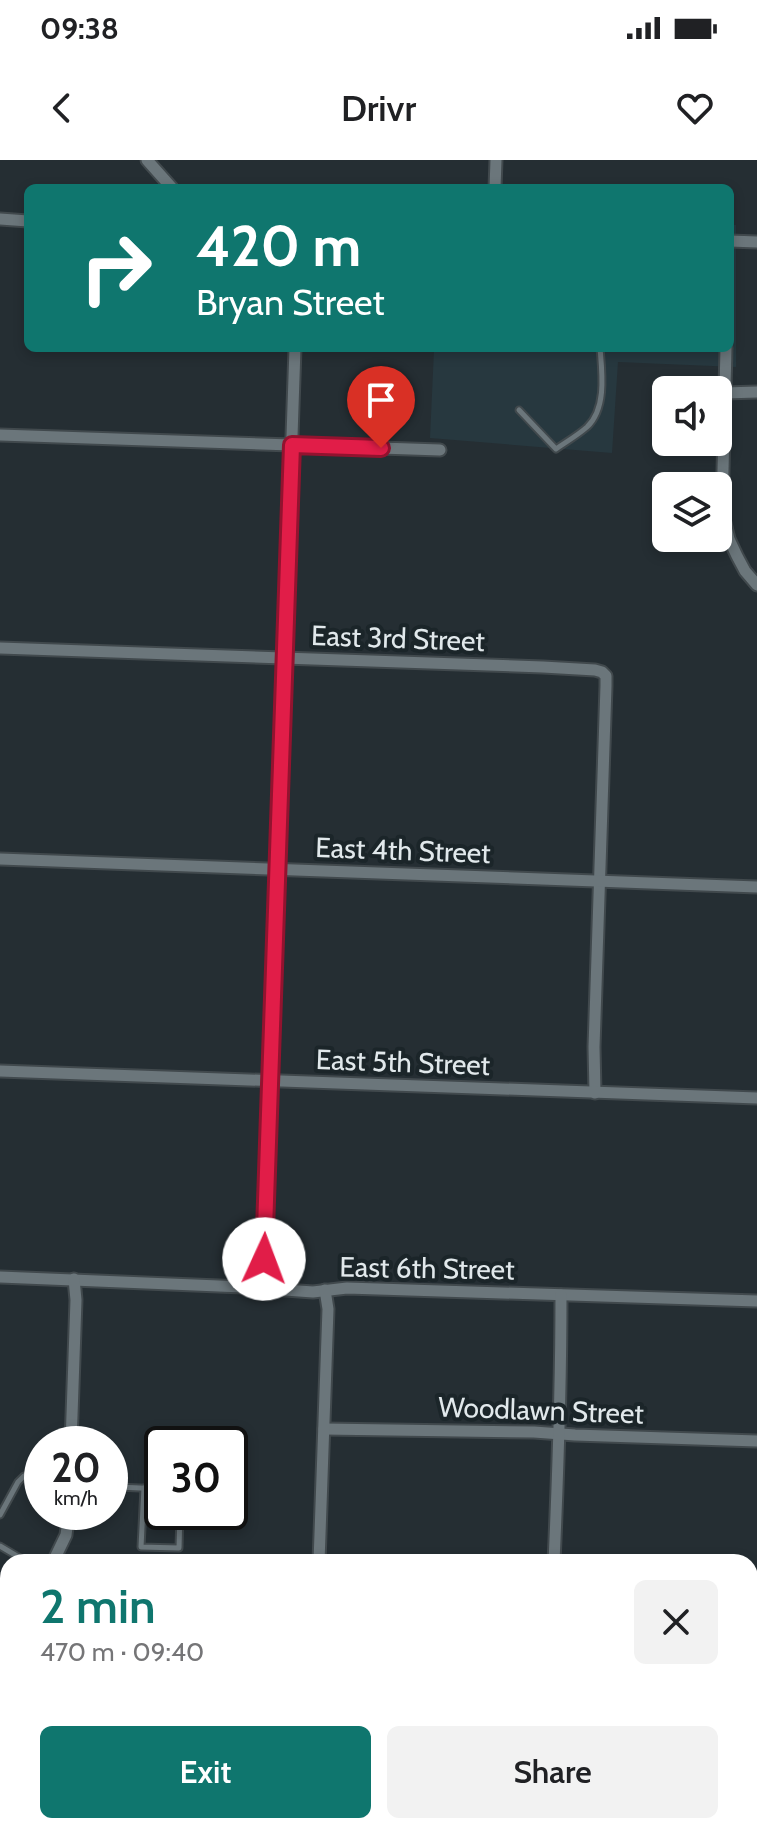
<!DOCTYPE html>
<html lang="en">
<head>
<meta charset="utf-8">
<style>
  :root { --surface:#fff; --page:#f2f2f2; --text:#202124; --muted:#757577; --accent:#0f766e }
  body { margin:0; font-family:Cabin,sans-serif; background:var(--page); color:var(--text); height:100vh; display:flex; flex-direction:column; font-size:30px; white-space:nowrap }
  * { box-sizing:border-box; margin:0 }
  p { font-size:26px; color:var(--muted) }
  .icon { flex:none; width:44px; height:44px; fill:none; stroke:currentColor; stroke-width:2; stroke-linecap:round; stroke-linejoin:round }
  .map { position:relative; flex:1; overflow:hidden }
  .side { position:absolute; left:0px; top:1394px; width:758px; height:280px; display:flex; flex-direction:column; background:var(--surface); border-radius:24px 24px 0 0; box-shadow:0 4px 12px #0003 }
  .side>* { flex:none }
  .banner { position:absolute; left:24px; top:24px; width:710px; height:168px; border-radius:12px; box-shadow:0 4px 12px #0003; background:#0f766e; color:#fff; overflow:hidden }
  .fabs { position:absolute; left:652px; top:216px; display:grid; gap:16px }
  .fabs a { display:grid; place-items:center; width:80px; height:80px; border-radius:12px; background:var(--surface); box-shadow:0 4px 12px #0003; font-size:40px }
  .speed { position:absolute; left:24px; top:1266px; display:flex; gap:16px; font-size:40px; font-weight:700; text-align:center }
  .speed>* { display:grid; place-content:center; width:104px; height:104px; border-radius:50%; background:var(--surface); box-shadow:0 4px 12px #0003; line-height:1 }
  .speed small { font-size:20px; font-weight:400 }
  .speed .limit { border:4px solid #111; border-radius:12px; background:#fff; color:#111 }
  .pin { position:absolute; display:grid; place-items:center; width:68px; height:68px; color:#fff; margin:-82px -34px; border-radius:50% 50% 50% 0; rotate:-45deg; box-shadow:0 0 8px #0007 }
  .pin .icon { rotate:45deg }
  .me { position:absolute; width:88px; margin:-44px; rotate:2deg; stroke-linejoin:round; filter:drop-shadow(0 0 6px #0008) }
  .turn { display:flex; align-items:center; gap:28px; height:168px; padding:0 40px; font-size:36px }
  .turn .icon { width:104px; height:104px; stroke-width:2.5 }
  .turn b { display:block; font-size:56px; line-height:68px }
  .round { display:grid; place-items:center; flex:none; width:84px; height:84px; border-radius:12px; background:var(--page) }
  .head { display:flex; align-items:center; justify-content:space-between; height:136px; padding:0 40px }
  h1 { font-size:48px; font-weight:600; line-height:60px; color:var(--accent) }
  .primary-button { display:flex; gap:16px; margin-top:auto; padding:16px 40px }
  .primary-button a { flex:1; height:92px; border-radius:12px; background:var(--accent); color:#fff; font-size:32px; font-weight:600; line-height:92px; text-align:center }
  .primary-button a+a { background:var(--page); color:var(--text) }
  .status { display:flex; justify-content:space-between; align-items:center; height:56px; padding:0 40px; background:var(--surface); direction:ltr }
  .status svg { height:22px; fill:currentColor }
  header { display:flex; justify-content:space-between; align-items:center; height:104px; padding:0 40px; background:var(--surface); font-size:36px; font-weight:600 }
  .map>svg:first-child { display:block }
  .built { fill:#27383f }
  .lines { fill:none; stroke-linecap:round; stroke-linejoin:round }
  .service-casing { stroke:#41494d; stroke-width:9 }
  .minor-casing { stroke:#41494d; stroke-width:15 }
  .service { stroke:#6b767b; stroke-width:5 }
  .minor { stroke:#6b767b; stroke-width:11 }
  .route-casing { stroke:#92132f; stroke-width:20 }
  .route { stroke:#e11d48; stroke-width:14 }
  .labels { text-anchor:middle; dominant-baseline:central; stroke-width:8; stroke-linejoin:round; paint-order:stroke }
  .street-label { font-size:28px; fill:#e1e8eb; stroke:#1b2529 }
</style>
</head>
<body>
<div class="status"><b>09:38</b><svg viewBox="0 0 49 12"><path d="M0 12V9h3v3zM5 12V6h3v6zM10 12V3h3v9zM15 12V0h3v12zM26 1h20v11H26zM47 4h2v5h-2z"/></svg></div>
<header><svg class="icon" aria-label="back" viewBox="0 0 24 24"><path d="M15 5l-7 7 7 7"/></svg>Drivr<svg class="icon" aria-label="heart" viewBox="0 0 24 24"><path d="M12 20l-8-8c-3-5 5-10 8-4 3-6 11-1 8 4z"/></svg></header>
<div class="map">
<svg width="757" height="1674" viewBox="0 0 757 1674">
  <rect width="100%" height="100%" fill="#252e33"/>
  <path class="built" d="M730,65H736V207L618,202L612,293L430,278L434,190L395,188H730Z"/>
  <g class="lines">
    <g class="service-casing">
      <g id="service">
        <path d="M519,250L556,289C566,282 578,275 587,267C607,248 602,212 600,188"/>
        <path d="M110,1320L118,1327L110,1338"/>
        <path d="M118,1327L162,1329"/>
        <path d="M144,1328L141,1387L179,1388L180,1352"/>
        <path d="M0,1355L18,1322L24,1316L42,1314"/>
        <path d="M0,1386L27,1402"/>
        <path d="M0,1528L8,1532"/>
      </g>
    </g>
    <g class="minor-casing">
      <g id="minor">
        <path d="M147,0L172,28"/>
        <path d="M495,28L496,0"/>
        <path d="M0,59L28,61"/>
        <path d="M730,81L757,82"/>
        <path d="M726,188L722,351L729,379L737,396L745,411L757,425"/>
        <path d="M725,233L757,232"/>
        <path d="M0,275L440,290"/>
        <path d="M0,488L543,507L595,510L602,512L606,516V526L594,887L595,933"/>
        <path d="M0,699L757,727"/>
        <path d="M0,911L757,938"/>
        <path d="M0,1117L243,1127L313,1132L347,1128L757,1141"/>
        <path d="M263,1128L295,188"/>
        <path d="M324,1269L534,1272L575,1275L757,1281"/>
        <path d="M71,1284L76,1140L74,1119"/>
        <path d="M53,1402L66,1375L69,1352"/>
        <path d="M319,1402L328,1149L325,1130"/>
        <path d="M554,1402C558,1313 561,1224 561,1135"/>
        <path d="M0,1497L8,1483"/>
        <path d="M750,1516H757"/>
        <path d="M310,1674V1666"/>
        <path d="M546,1674V1666"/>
      </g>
    </g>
    <use href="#service" class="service"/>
    <use href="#minor" class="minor"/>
  </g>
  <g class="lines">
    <g class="route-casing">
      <path id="route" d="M264,1099L292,285L381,288"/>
    </g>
    <use href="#route" class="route"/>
  </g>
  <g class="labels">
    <g class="street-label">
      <text transform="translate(398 478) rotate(2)">East 3rd Street</text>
      <text transform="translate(403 690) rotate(2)">East 4th Street</text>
      <text transform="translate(403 902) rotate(2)">East 5th Street</text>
      <text transform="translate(427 1108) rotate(1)">East 6th Street</text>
      <text transform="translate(541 1250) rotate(2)">Woodlawn Street</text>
    </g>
  </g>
</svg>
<div class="fabs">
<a><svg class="icon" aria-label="sound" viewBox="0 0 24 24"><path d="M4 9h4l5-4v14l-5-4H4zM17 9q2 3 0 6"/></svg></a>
<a><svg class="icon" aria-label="layers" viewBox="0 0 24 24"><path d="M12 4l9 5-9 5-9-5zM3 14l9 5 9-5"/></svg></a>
</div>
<div class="speed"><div>20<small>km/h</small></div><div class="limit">30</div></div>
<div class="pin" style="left:381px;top:288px;background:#d93025"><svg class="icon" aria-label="arrive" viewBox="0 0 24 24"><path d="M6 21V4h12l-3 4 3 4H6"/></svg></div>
<svg class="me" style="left:264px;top:1099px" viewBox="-20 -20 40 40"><circle r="19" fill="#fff"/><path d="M0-13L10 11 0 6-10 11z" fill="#e11d48"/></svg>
<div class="banner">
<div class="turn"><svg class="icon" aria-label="right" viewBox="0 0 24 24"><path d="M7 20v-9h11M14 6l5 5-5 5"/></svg><div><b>420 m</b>Bryan Street</div></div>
</div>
<section class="side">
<div class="head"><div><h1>2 min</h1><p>470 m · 09:40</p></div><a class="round"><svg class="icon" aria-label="close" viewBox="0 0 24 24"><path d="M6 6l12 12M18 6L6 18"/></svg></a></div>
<div class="primary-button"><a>Exit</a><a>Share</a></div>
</section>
</div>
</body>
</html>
